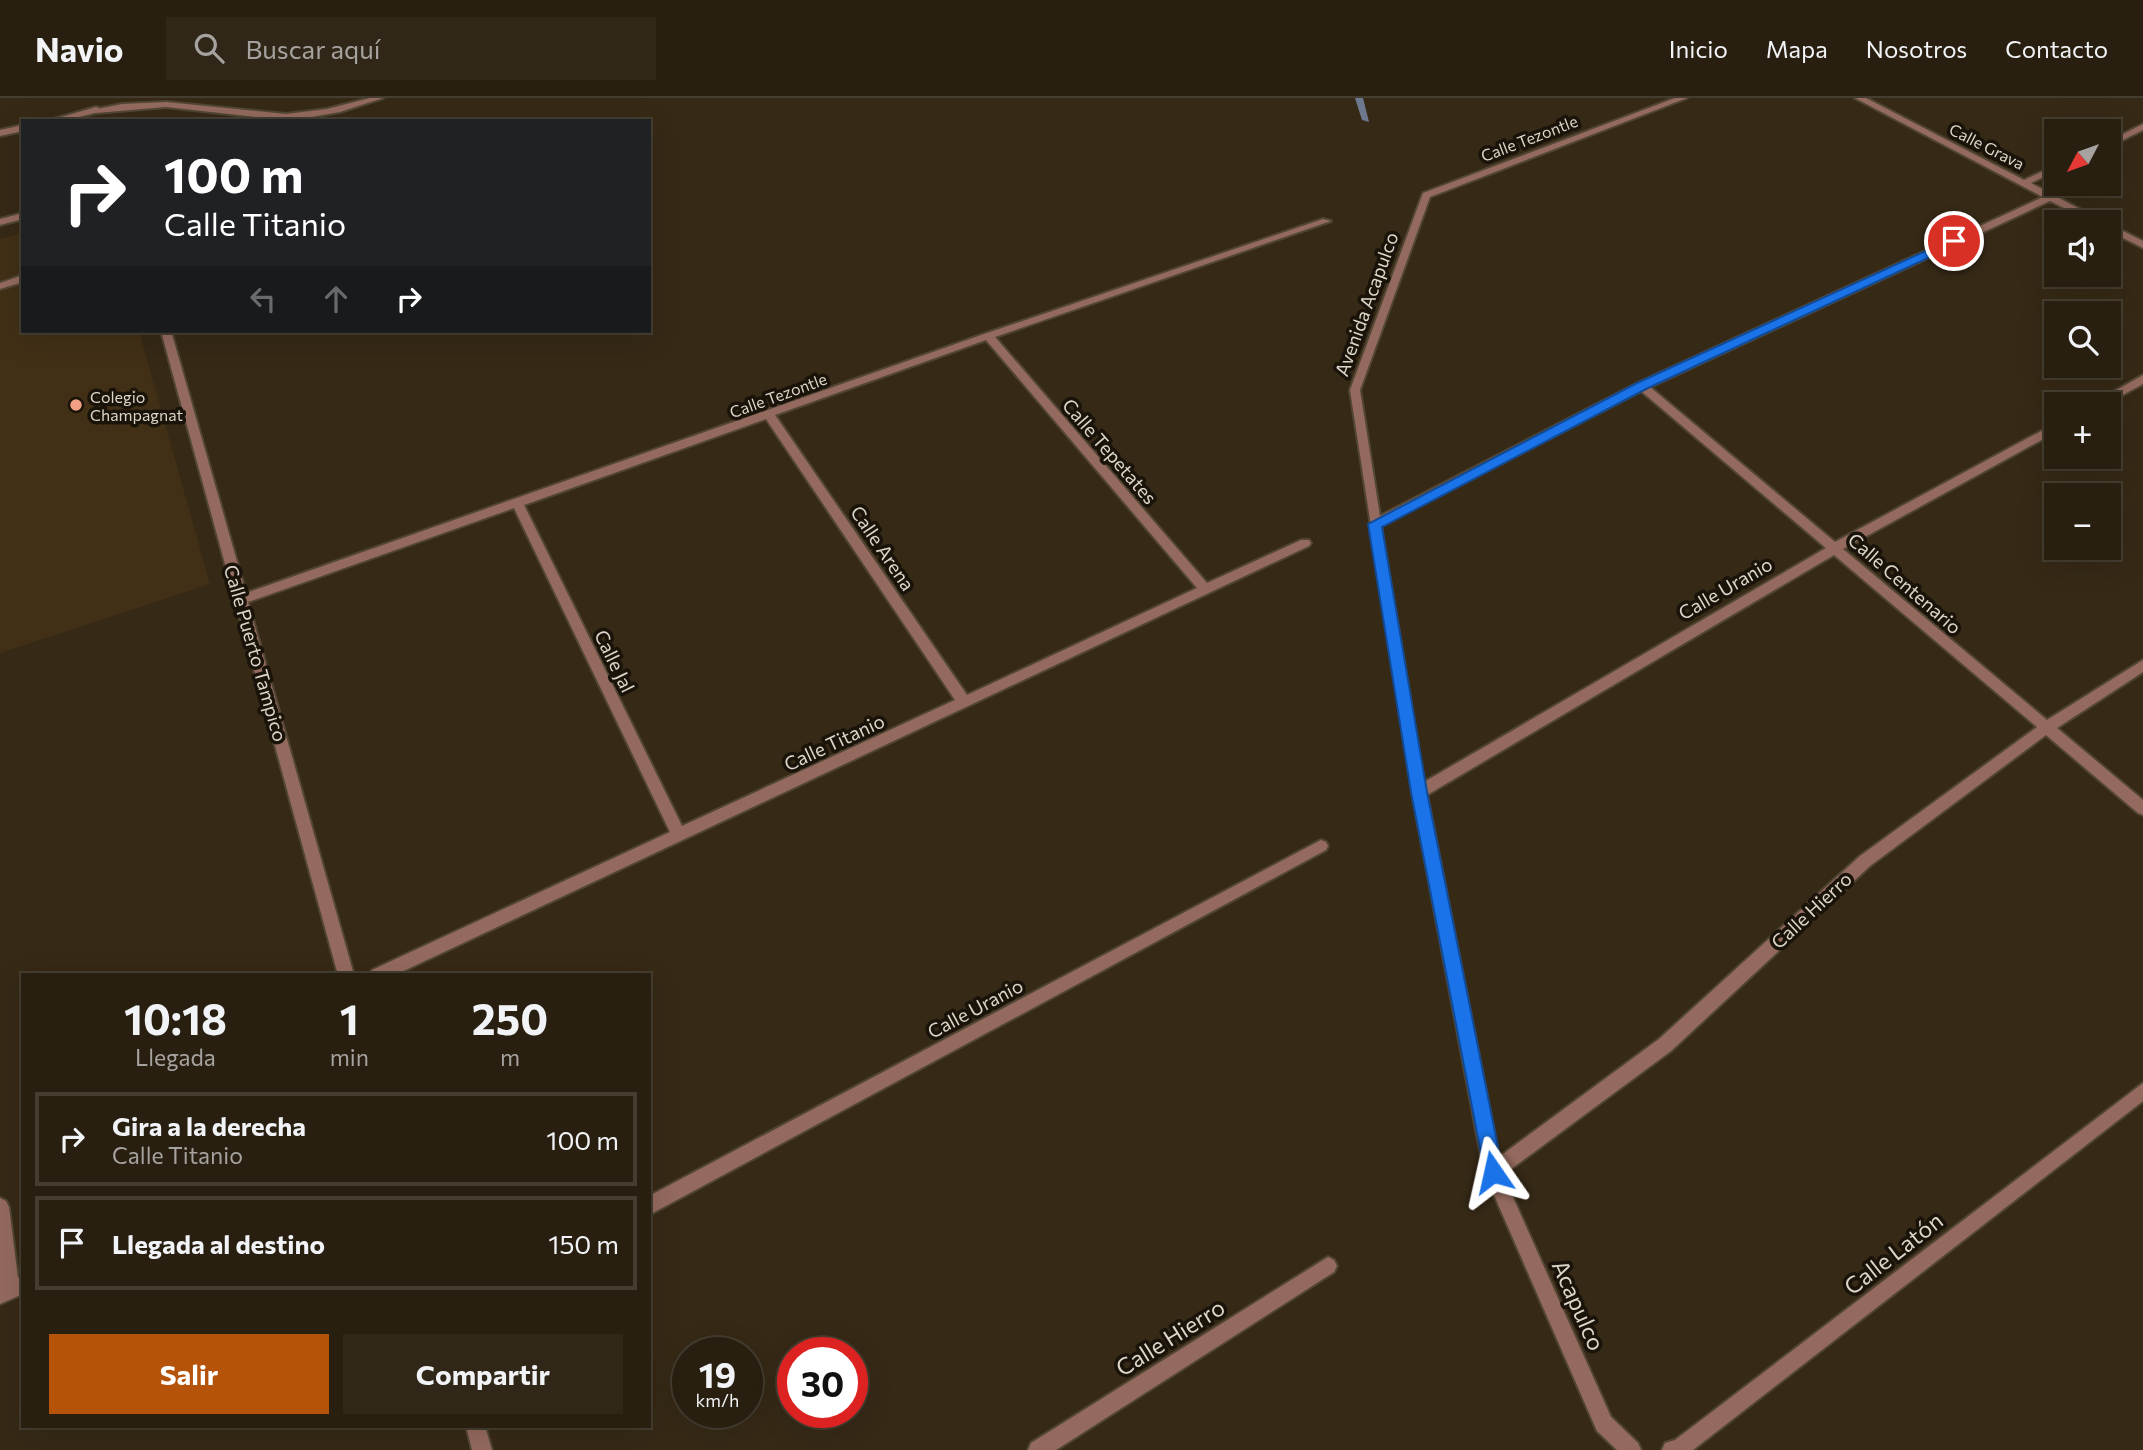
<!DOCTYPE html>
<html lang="es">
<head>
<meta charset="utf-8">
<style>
  :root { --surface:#281f10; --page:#302719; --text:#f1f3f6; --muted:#a5a29f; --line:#443d30; --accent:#b45309 }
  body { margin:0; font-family:Commissioner,sans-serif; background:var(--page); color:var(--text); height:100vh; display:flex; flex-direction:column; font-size:26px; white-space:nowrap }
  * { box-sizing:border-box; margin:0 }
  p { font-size:23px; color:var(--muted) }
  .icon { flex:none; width:38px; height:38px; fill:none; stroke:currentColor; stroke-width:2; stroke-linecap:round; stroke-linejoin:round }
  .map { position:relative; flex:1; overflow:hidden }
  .panel { position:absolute; left:21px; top:875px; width:630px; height:455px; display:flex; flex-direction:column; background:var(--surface); border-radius:0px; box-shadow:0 7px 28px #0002,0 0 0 2px var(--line) }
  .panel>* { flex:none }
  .top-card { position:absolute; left:21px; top:21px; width:630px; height:214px; border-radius:0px; box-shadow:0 7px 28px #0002,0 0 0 2px var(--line); background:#202124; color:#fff; overflow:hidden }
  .needle { width:46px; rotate:229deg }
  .controls { position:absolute; left:2044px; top:21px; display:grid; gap:14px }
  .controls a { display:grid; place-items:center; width:77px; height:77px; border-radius:0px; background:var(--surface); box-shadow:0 7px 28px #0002,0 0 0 2px var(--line); font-size:35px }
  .speed { position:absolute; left:672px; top:1239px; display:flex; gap:14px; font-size:35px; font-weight:700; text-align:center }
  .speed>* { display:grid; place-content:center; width:91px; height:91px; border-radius:50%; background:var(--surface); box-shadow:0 7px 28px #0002,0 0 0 2px var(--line); line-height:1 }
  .speed small { font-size:18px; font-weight:400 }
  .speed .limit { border:10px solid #d22; background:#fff; color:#111 }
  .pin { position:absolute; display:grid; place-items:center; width:60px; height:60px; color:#fff; margin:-30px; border:4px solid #fff; border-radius:50%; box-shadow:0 2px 7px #0007 }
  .me { position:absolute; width:77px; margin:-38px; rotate:349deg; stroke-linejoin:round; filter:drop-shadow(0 0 5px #0008) }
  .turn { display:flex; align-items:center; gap:24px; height:147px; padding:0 28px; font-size:32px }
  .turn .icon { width:91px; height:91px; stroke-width:2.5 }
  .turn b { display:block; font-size:49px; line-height:60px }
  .lanes { display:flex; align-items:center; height:66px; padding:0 28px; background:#0003; justify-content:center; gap:35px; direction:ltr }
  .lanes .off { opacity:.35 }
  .eta { display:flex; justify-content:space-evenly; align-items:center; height:119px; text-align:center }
  .eta b { font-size:42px; font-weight:700; line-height:49px }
  .cta { display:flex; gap:14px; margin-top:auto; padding:14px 28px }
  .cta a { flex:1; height:80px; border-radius:0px; background:var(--accent); color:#fff; font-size:28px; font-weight:700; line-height:80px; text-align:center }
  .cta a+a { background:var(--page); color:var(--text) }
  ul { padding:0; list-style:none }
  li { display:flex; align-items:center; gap:21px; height:94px; margin:0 14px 10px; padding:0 14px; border:4px solid var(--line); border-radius:0px }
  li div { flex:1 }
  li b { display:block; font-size:26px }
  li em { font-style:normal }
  header { display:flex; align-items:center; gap:42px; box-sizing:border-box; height:98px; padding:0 35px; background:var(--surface); border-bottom:2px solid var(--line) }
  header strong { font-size:33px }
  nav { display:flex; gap:38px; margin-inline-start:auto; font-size:24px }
  .search { width:490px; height:63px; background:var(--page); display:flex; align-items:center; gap:18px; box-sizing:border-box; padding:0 24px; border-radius:0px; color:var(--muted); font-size:26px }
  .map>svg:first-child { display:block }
  .built { fill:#413016 }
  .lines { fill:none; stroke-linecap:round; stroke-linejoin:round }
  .stream { fill:#6e7990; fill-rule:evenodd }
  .service-casing { stroke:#514533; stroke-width:4 }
  .minor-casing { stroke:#514533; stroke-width:4 }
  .service { fill:#946a5e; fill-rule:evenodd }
  .minor { fill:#946a5e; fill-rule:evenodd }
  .route { fill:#1a73e8; stroke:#114b97; stroke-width:2 }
  .poi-dot { fill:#f39f83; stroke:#19130a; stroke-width:2.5 }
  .labels { text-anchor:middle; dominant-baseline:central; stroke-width:7; stroke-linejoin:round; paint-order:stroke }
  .far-street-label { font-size:16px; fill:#ddd5c9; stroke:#19130a }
  .far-poi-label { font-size:16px; fill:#ddd5c9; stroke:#19130a; text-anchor:start }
  .street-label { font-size:19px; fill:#ddd5c9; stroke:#19130a }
  .near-street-label { font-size:23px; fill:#ddd5c9; stroke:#19130a }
</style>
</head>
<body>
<header>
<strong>Navio</strong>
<div class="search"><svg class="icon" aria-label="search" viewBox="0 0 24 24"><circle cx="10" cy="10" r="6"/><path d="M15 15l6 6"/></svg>Buscar aquí</div>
<nav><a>Inicio</a><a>Mapa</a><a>Nosotros</a><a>Contacto</a></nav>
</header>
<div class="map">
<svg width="2143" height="1352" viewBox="0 0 2143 1352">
  <rect width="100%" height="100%" fill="#362916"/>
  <path class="built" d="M23,135V233H139L210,486L0,555V141Z"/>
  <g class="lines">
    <path class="stream" d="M1355,0H1363L1369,24L1362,22Z"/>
    <g class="service-casing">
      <g id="service">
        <path d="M370,0H383L340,14L300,21H273L166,9L96,15L92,12L122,6L166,4L286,16L327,11Z"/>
        <path d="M23,177V184L0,191V185Z"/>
      </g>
    </g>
    <g class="minor-casing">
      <g id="minor">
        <path d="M1675,0H1687L1430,99L1360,292L1380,418L1638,285L2043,99L1855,0H1866L2024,82L2056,67V73L2031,85L2104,124H2092L2050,103L1650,289L1835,444L2056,325V334L1843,451L2047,622L2143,562V574L2057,630L2143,702V717L2138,715L2046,637L1870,768L1671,953L1503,1077L1611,1319L1638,1345L1641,1352H1617L1597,1333L1484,1074L1412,694L1350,292L1423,95ZM1641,293L1826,450L1424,684L1381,428ZM1834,457L2037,629L1860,758L1659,941L1499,1059L1427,697Z"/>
        <path d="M96,9L99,10V14L63,23H47Z"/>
        <path d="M2143,26V32L2109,49V43Z"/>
        <path d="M23,27V33L0,38V32Z"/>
        <path d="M23,115V121L0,127V121Z"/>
        <path d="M1323,121L1331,123L995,239L1207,485L1301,442H1309L1311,445L1309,448L395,877H370L372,872L670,734L514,410L248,504L354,877H338L161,233H171L246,495L984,236ZM986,242L1197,490L967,597L775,317ZM766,321L955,602L682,728L524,407Z"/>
        <path d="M2109,126L2143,143V150L2109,133Z"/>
        <path d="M2143,277V286L2106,306H2092Z"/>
        <path d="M1321,742L1326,744L1328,748L1326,752L649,1117V1098Z"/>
        <path d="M2143,985V1003L1693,1352H1662L1665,1345L1675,1342Z"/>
        <path d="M0,1100L6,1103L9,1109L18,1180L23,1178V1196L0,1206Z"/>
        <path d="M1328,1159L1334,1162L1337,1168L1334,1174L1056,1352H1028L1031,1345Z"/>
        <path d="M466,1328H485L492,1352H472Z"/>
      </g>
    </g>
    <use href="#service" class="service"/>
    <use href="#minor" class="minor"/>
  </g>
  <path class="route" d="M1954,140L1959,143L1958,146L1646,291L1382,429L1427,694L1503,1074L1500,1081L1493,1084L1486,1081L1411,694L1368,426L1637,285Z"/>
  <circle class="poi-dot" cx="76" cy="307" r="7"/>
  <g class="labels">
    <g class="far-street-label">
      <text transform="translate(1529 40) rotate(-21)">Calle Tezontle</text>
      <text transform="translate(1987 48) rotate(27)">Calle Grava</text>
      <text transform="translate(778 297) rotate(-20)">Calle Tezontle</text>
    </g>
    <g class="far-poi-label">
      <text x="90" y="298">Colegio<tspan x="90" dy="18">Champagnat</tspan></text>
    </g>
    <g class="street-label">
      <text transform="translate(1366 206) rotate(-70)">Avenida Acapulco</text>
      <text transform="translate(1110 353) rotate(49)">Calle Tepetates</text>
      <text transform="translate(883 450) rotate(56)">Calle Arena</text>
      <text transform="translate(1905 485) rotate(41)">Calle Centenario</text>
      <text transform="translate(1725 490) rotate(-30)">Calle Uranio</text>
      <text transform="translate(256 555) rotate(74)">Calle Puerto Tampico</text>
      <text transform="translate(615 563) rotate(64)">Calle Jal</text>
      <text transform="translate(834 644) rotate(-25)">Calle Titanio</text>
      <text transform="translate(1811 812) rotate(-43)">Calle Hierro</text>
      <text transform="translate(975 910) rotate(-28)">Calle Uranio</text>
    </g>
    <g class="near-street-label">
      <text transform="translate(1893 1155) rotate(-38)">Calle Latón</text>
      <text transform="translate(1579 1207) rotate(66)">Acapulco</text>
      <text transform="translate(1170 1239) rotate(-32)">Calle Hierro</text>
    </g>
  </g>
</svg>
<div class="controls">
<a><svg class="needle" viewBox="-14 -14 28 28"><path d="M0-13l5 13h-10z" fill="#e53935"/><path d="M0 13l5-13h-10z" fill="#a5a29f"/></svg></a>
<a><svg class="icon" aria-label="sound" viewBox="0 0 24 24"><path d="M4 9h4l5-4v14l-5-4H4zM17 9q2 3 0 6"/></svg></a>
<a><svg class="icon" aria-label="search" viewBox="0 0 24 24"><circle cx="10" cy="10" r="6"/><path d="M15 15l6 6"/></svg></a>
<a>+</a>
<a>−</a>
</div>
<div class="speed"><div>19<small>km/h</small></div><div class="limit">30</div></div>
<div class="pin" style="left:1954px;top:143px;background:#d93025"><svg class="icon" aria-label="arrive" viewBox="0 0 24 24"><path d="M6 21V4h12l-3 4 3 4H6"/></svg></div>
<svg class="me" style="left:1493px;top:1074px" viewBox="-20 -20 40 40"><path d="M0-17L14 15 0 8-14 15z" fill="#1a73e8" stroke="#fff" stroke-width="4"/></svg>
<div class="top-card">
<div class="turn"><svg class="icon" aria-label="right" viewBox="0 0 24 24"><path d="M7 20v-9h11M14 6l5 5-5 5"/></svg><div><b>100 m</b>Calle Titanio</div></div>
<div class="lanes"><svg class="icon off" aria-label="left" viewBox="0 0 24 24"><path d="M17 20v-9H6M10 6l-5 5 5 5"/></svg><svg class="icon off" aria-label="ahead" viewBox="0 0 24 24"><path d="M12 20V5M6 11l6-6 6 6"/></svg><svg class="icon" aria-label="right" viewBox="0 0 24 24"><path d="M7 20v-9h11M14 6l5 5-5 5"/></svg></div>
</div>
<section class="panel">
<div class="eta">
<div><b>10:18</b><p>Llegada</p></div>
<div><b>1</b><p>min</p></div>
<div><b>250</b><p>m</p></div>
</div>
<ul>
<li><svg class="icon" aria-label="right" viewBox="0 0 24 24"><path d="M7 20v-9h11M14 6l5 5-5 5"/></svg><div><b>Gira a la derecha</b><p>Calle Titanio</p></div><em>100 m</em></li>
<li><svg class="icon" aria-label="arrive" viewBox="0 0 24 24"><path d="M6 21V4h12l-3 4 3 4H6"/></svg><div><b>Llegada al destino</b></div><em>150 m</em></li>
</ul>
<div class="cta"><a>Salir</a><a>Compartir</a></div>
</section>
</div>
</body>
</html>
